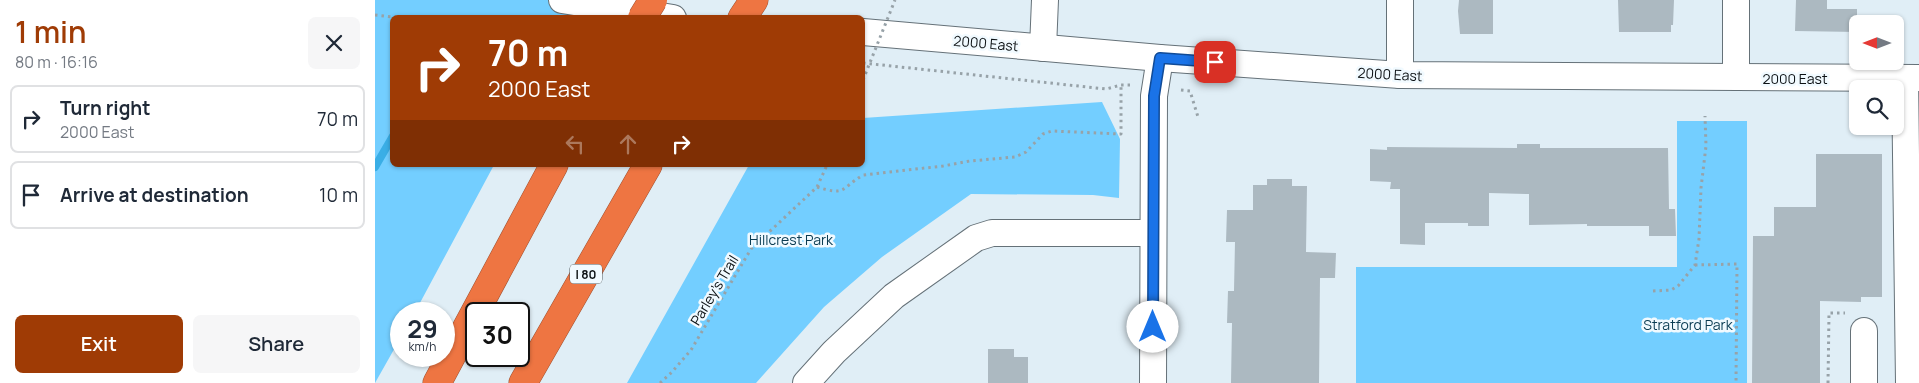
<!DOCTYPE html>
<html lang="en">
<head>
<meta charset="utf-8">
<style>
  :root { --surface:#fff; --page:#f6f6f7; --text:#1f2937; --muted:#747a83; --line:#e0e1e3; --accent:#9f3b05 }
  body { margin:0; font-family:Manrope,sans-serif; background:var(--page); color:var(--text); height:100vh; display:flex; flex-direction:column; font-size:19px; white-space:nowrap }
  * { box-sizing:border-box; margin:0 }
  p { font-size:16px; color:var(--muted) }
  .icon { flex:none; width:28px; height:28px; fill:none; stroke:currentColor; stroke-width:2; stroke-linecap:round; stroke-linejoin:round }
  .map { position:relative; flex:1; overflow:hidden }
  .side { display:flex; flex-direction:column; background:var(--surface); width:375px }
  .side>* { flex:none }
  .banner { position:absolute; left:15px; top:15px; width:475px; height:152px; border-radius:8px; box-shadow:0 1px 4px #0004; background:#9f3b05; color:#fff; overflow:hidden }
  .needle { width:32px; rotate:270deg }
  .fabs { position:absolute; left:1474px; top:15px; display:grid; gap:10px }
  .fabs a { display:grid; place-items:center; width:55px; height:55px; border-radius:8px; background:var(--surface); box-shadow:0 1px 4px #0004; font-size:25px }
  .speed { position:absolute; left:15px; top:302px; display:flex; gap:10px; font-size:25px; font-weight:700; text-align:center }
  .speed>* { display:grid; place-content:center; width:65px; height:65px; border-radius:50%; background:var(--surface); box-shadow:0 1px 4px #0004; line-height:1 }
  .speed small { font-size:12px; font-weight:400 }
  .speed .limit { border:2px solid #111; border-radius:8px; background:#fff; color:#111 }
  .pin { position:absolute; display:grid; place-items:center; width:42px; height:42px; color:#fff; margin:-21px; border-radius:10px; box-shadow:0 2px 8px #0006 }
  .me { position:absolute; width:55px; margin:-28px; rotate:0deg; stroke-linejoin:round; filter:drop-shadow(0 0 4px #0008) }
  .turn { display:flex; align-items:center; gap:18px; height:105px; padding:0 15px; font-size:22px }
  .turn .icon { width:65px; height:65px; stroke-width:2.5 }
  .turn b { display:block; font-size:35px; line-height:42px }
  .lanes { display:flex; align-items:center; height:48px; padding:0 15px; background:#0003; justify-content:center; gap:25px; direction:ltr }
  .lanes .off { opacity:.35 }
  .round { display:grid; place-items:center; flex:none; width:52px; height:52px; border-radius:8px; background:var(--page) }
  .headline { display:flex; align-items:center; justify-content:space-between; height:85px; padding:0 15px }
  h1 { font-size:30px; font-weight:600; line-height:38px; color:var(--accent) }
  .primary-button { display:flex; gap:10px; margin-top:auto; padding:10px 15px }
  .primary-button a { flex:1; height:58px; border-radius:8px; background:var(--accent); color:#fff; font-size:20px; font-weight:600; line-height:58px; text-align:center }
  .primary-button a+a { background:var(--page); color:var(--text) }
  ul { padding:0; list-style:none }
  li { display:flex; align-items:center; gap:15px; height:68px; margin:0 10px 8px; padding:0 5px; border:2px solid var(--line); border-radius:8px }
  li div { flex:1 }
  li b { display:block; font-size:19px }
  li em { font-style:normal }
  main { display:flex; flex:1; min-height:0 }
  .map>svg:first-child { display:block }
  .green { fill:#73ceff }
  .lines { fill:none; stroke-linecap:round; stroke-linejoin:round }
  .stream { stroke:#3aaee6; stroke-width:8 }
  .building { fill:#acb9c1 }
  .minor-casing { stroke:#657178; stroke-width:28 }
  .highway-casing { stroke:#9f5232; stroke-width:29 }
  .path { stroke:#97a2a8; stroke-width:3; stroke-dasharray:2.5 4; stroke-linecap:butt }
  .minor { stroke:#fff; stroke-width:26 }
  .highway { stroke:#ee7542; stroke-width:28 }
  .highway-bridge-casing { stroke:#9f5232; stroke-width:29; stroke-linecap:butt }
  .path-bridge { stroke:#97a2a8; stroke-width:3; stroke-dasharray:2.5 4; stroke-linecap:butt }
  .highway-bridge { stroke:#ee7542; stroke-width:28 }
  .route-casing { stroke:#114b97; stroke-width:12 }
  .route { stroke:#1a73e8; stroke-width:9 }
  .labels { text-anchor:middle; dominant-baseline:central; stroke-width:5; stroke-linejoin:round; paint-order:stroke }
  .shield { fill:#f1faff; stroke:#51575a; stroke-width:1 }
  .shield-label { font-size:12px; font-weight:bold; fill:#0c1114 }
  .street-label { font-size:14px; fill:#0c1114; stroke:#f1faff }
  .park-label { font-size:14px; fill:#0a3c53; stroke:#f1faff }
</style>
</head>
<body>
<main>
<section class="side">
<div class="headline"><div><h1>1 min</h1><p>80 m · 16:16</p></div><a class="round"><svg class="icon" aria-label="close" viewBox="0 0 24 24"><path d="M6 6l12 12M18 6L6 18"/></svg></a></div>
<ul>
<li><svg class="icon" aria-label="right" viewBox="0 0 24 24"><path d="M7 20v-9h11M14 6l5 5-5 5"/></svg><div><b>Turn right</b><p>2000 East</p></div><em>70 m</em></li>
<li><svg class="icon" aria-label="arrive" viewBox="0 0 24 24"><path d="M6 21V4h12l-3 4 3 4H6"/></svg><div><b>Arrive at destination</b></div><em>10 m</em></li>
</ul>
<div class="primary-button"><a>Exit</a><a>Share</a></div>
</section>
<div class="map">
<svg width="1544" height="383" viewBox="0 0 1544 383">
  <rect width="100%" height="100%" fill="#e0eef6"/>
  <g class="green">
    <path d="M0,0H209L200,17L18,18V165H119L39,314H26V337L0,383Z"/>
    <path d="M727,102L745,139L744,198L718,195L596,194L507,257L449,307L381,383H252L374,165H488V118Z"/>
    <path d="M1302,121H1372V383H981V267H1302Z"/>
  </g>
  <g class="lines">
    <path class="stream" d="M0,167L18,136"/>
  </g>
  <g class="building">
    <path d="M1084,0H1118V34H1085L1083,11Z"/>
    <path d="M1243,0H1299L1298,25H1296V32H1244Z"/>
    <path d="M1421,0H1452V9H1482V32L1420,31Z"/>
    <path d="M1142,144H1165V148H1293L1294,209H1300L1301,236H1274V226H1212V224L1154,225V194L1114,193V226H1093V223H1050V245L1025,244V189H1015L1016,182L995,181V149L1012,150V147L1142,148Z"/>
    <path d="M1441,154H1507V297H1486V302L1445,301V383H1377L1378,236H1399V207H1441Z"/>
    <path d="M892,179H917V186H932L931,252L961,253L960,278H945L944,383H856L857,323H852L853,291H859L860,242H851L852,210H878V185H892Z"/>
    <path d="M613,349H639V357H653V383H613Z"/>
  </g>
  <g class="lines">
    <g class="minor-casing">
      <g id="minor">
        <path d="M187,0L298,18"/>
        <path d="M488,32L785,58L1025,75L1544,78"/>
        <path d="M668,48L670,0"/>
        <path d="M1025,75V0"/>
        <path d="M1361,77V0"/>
        <path d="M1530,78L1534,383"/>
        <path d="M431,383L459,352L519,296L601,238L617,233H778"/>
        <path d="M778,383L779,96L785,58"/>
        <path d="M1489,383V331"/>
      </g>
    </g>
    <g class="highway-casing">
      <g id="highway">
        <path d="M367,18L379,0"/>
        <path d="M62,383L179,165"/>
        <path d="M148,383L273,165"/>
      </g>
    </g>
    <g class="path">
      <path d="M0,15L25,18"/>
      <path d="M488,63L731,89L746,85H755"/>
      <path d="M806,90L815,91L823,117"/>
      <path d="M442,187C471,196 465,189 488,175L568,166L595,161L640,157L651,152L668,134L677,131L746,134V85"/>
      <path d="M1320,265L1362,264L1361,383"/>
      <path d="M1278,291L1296,290L1303,286L1320,265L1324,239L1326,188L1331,146L1330,116"/>
      <path d="M285,383L297,372L316,350L376,249L442,187L452,165"/>
      <path d="M1453,383L1454,313H1470"/>
    </g>
    <use href="#minor" class="minor"/>
    <use href="#highway" class="highway"/>
    <g class="highway-bridge-casing">
      <path id="highway-bridge" d="M267,18L278,0"/>
    </g>
    <path class="path-bridge" d="M488,80L520,0"/>
    <use href="#highway-bridge" class="highway-bridge"/>
  </g>
  <g class="lines">
    <g class="route-casing">
      <path id="route" d="M778,327L779,96L785,58L840,62"/>
    </g>
    <use href="#route" class="route"/>
  </g>
  <g class="labels">
    <rect class="shield" x="195" y="264.5" width="32" height="19" rx="4"/>
    <g class="shield-label">
      <text x="211" y="274">I 80</text>
    </g>
    <g class="street-label">
      <text transform="translate(611 43) rotate(5)">2000 East</text>
      <text transform="translate(1015 74) rotate(3)">2000 East</text>
      <text x="1420" y="78">2000 East</text>
      <text transform="translate(339 290) rotate(-59)">Parley's Trail</text>
    </g>
    <g class="park-label">
      <text x="416" y="239">Hillcrest Park</text>
      <text x="1313" y="324">Stratford Park</text>
    </g>
  </g>
</svg>
<div class="fabs">
<a><svg class="needle" viewBox="-14 -14 28 28"><path d="M0-13l5 13h-10z" fill="#e53935"/><path d="M0 13l5-13h-10z" fill="#747a83"/></svg></a>
<a><svg class="icon" aria-label="search" viewBox="0 0 24 24"><circle cx="10" cy="10" r="6"/><path d="M15 15l6 6"/></svg></a>
</div>
<div class="speed"><div>29<small>km/h</small></div><div class="limit">30</div></div>
<div class="pin" style="left:840px;top:62px;background:#d93025"><svg class="icon" aria-label="arrive" viewBox="0 0 24 24"><path d="M6 21V4h12l-3 4 3 4H6"/></svg></div>
<svg class="me" style="left:778px;top:327px" viewBox="-20 -20 40 40"><circle r="19" fill="#fff"/><path d="M0-13L10 11 0 6-10 11z" fill="#1a73e8"/></svg>
<div class="banner">
<div class="turn"><svg class="icon" aria-label="right" viewBox="0 0 24 24"><path d="M7 20v-9h11M14 6l5 5-5 5"/></svg><div><b>70 m</b>2000 East</div></div>
<div class="lanes"><svg class="icon off" aria-label="left" viewBox="0 0 24 24"><path d="M17 20v-9H6M10 6l-5 5 5 5"/></svg><svg class="icon off" aria-label="ahead" viewBox="0 0 24 24"><path d="M12 20V5M6 11l6-6 6 6"/></svg><svg class="icon" aria-label="right" viewBox="0 0 24 24"><path d="M7 20v-9h11M14 6l5 5-5 5"/></svg></div>
</div>
</div>
</main>
</body>
</html>
